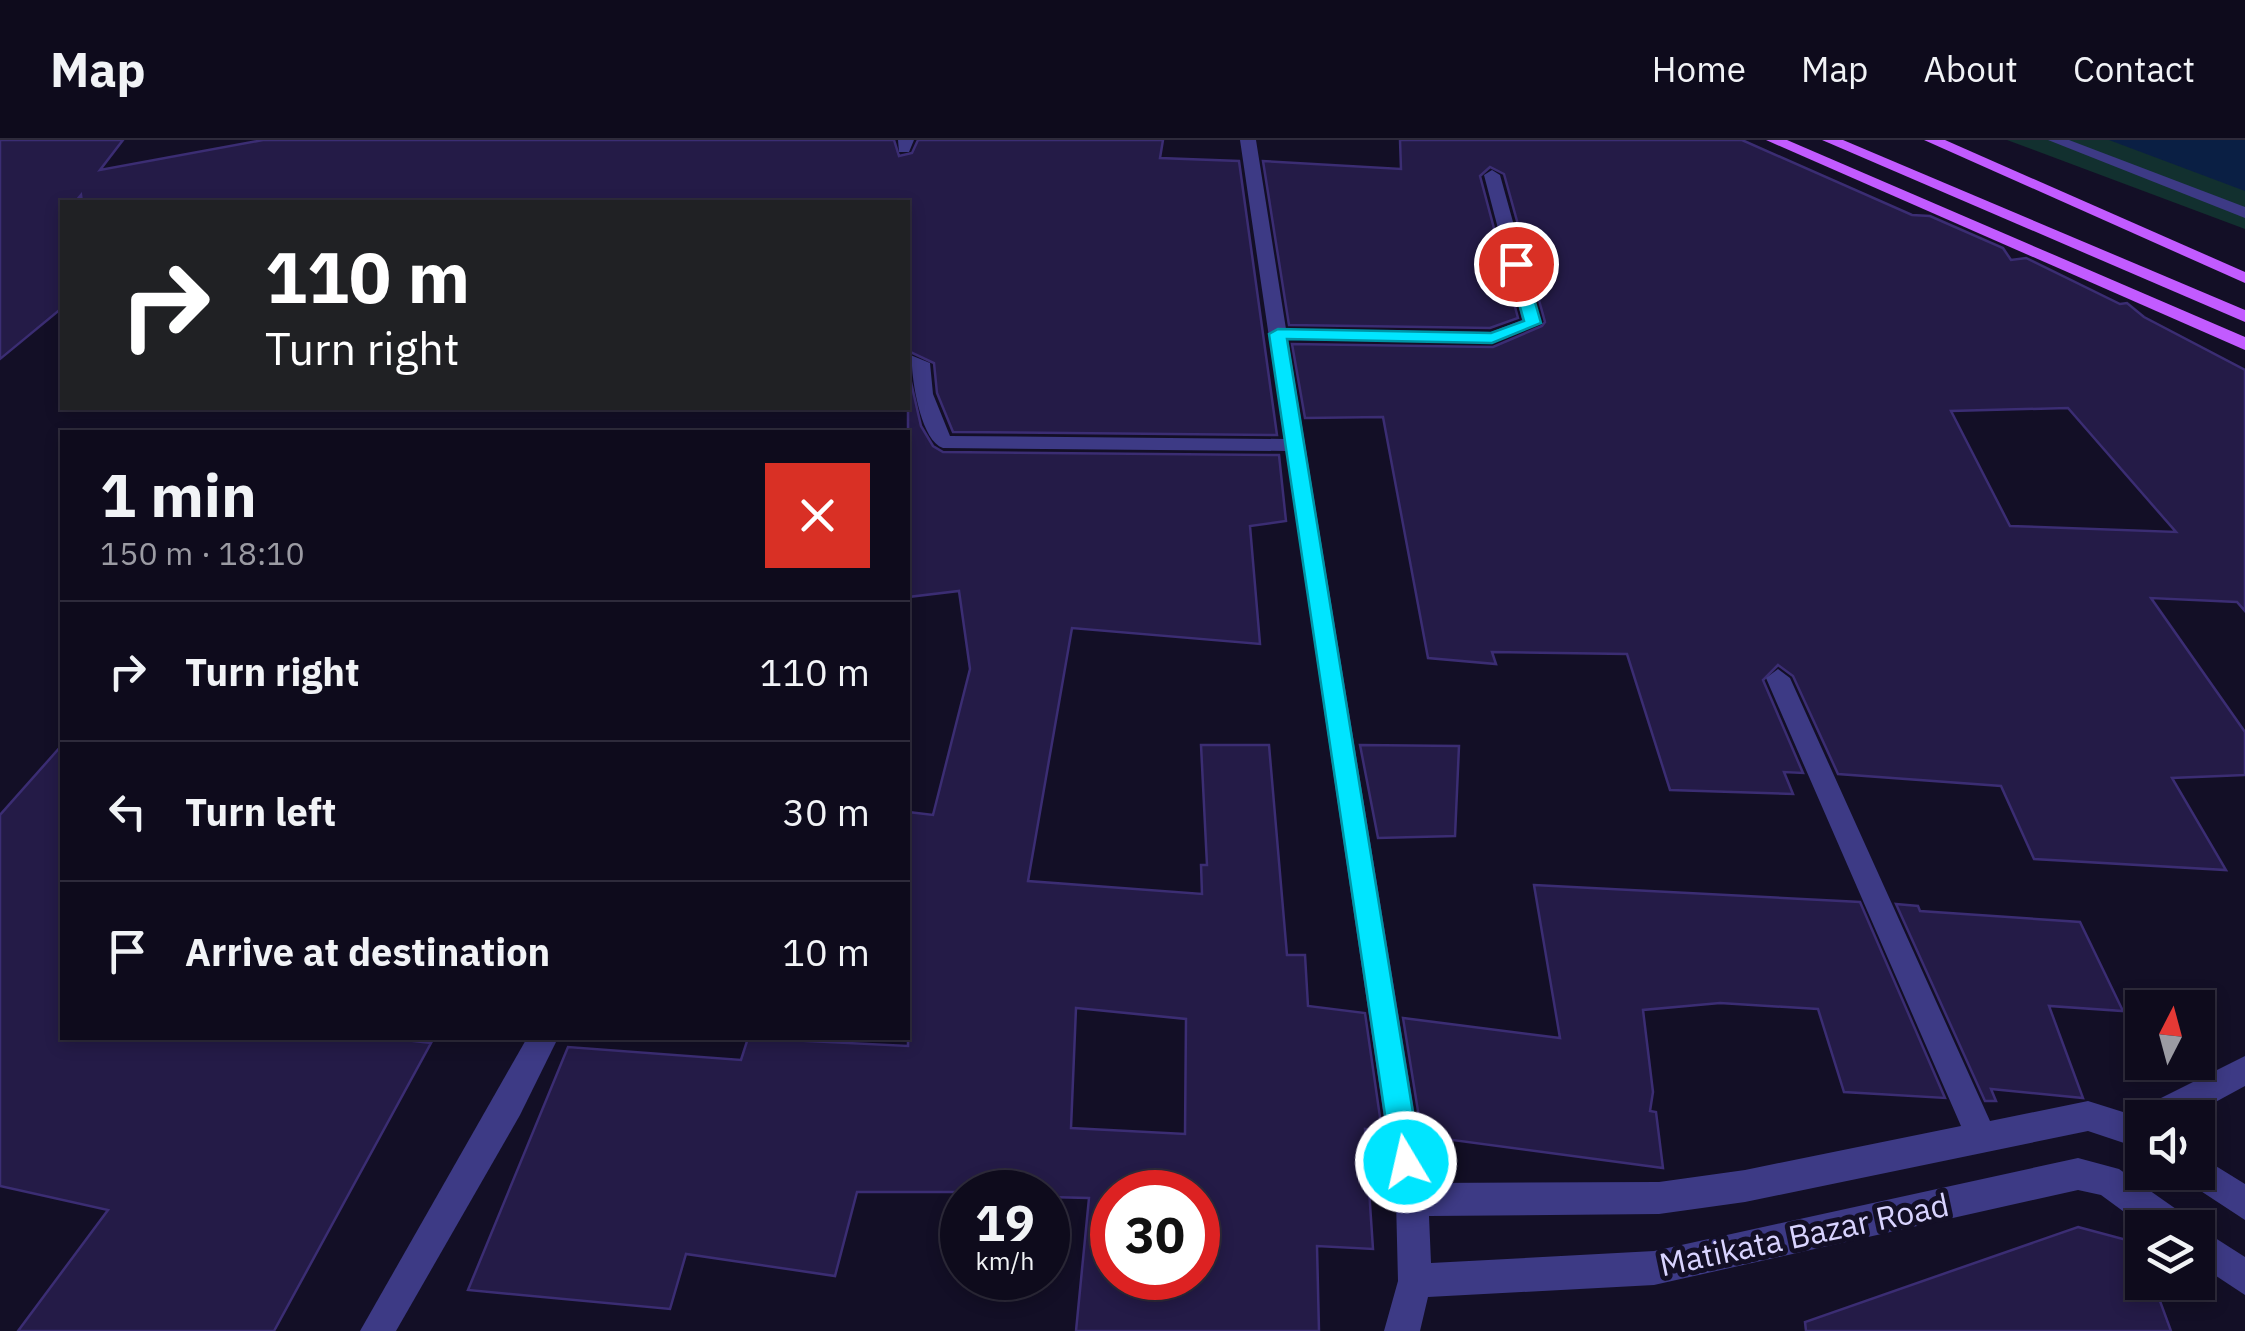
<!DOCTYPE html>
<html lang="en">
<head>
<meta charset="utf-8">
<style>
  :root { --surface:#0e0b1c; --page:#1c1929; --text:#f1f3f6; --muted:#9b9ba3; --line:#2e2b3b }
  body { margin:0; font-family:"IBM Plex Sans",sans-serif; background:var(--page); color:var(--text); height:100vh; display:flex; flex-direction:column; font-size:38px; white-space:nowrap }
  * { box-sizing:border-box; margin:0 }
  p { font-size:32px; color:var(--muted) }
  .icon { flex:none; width:55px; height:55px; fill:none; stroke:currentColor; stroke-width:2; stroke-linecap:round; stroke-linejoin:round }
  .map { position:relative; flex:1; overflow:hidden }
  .side { position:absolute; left:60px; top:290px; width:850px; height:610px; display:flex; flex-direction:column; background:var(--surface); border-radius:0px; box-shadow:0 5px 15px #0003,0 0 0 2px var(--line) }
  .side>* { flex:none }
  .top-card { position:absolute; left:60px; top:60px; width:850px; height:210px; border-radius:0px; box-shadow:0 5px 15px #0003,0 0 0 2px var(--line); background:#202124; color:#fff; overflow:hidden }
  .needle { width:65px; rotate:6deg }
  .buttons { position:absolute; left:2125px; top:850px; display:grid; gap:20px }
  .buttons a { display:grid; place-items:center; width:90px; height:90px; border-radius:0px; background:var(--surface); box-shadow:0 5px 15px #0003,0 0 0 2px var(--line); font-size:50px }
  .speed { position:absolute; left:940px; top:1030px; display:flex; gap:20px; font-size:50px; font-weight:700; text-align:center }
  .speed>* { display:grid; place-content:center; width:130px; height:130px; border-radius:50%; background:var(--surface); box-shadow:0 5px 15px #0003,0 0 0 2px var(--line); line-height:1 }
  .speed small { font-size:25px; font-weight:400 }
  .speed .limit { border:15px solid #d22; background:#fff; color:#111 }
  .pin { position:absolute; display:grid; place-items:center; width:85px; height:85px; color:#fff; margin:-42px; border:5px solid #fff; border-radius:50%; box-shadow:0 2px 10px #0007 }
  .me { position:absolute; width:110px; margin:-55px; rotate:351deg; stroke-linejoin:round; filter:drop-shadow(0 0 8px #0008) }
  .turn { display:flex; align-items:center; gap:35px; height:210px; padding:0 40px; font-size:45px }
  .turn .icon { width:130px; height:130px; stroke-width:2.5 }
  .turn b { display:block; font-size:70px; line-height:85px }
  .round { display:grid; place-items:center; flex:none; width:105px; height:105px; border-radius:0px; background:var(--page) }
  .summary { display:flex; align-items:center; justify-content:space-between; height:170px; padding:0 40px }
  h1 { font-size:60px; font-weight:800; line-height:75px }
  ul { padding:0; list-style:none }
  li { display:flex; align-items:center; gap:30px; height:140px; padding:0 40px; border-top:2px solid var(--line) }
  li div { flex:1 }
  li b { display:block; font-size:38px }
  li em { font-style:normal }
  header { display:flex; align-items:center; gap:60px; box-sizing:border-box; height:140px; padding:0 50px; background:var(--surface); border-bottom:2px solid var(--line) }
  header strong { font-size:48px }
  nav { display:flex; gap:55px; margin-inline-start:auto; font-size:35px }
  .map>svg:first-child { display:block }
  .green { fill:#12302f }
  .water { fill:#0a1f44 }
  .building { fill:#241b47; stroke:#3b2d73; stroke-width:2.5; fill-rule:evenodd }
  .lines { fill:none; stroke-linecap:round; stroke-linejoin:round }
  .minor { fill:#3d3a85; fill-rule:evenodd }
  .major { fill:#c25bff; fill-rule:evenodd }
  .route { fill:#00e5ff; stroke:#0095a6; stroke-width:2.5 }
  .labels { text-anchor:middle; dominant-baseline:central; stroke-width:10; stroke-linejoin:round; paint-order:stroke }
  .near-street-label { font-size:32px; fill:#d9d4ff; stroke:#130f26 }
</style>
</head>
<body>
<header>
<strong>Map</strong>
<nav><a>Home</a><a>Map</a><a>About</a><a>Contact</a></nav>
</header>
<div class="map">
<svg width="2245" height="1191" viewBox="0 0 2245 1191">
  <rect width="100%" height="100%" fill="#130f26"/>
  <path class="green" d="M2007,0H2245V89Z"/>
  <path class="water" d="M2109,0H2245V51Z"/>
  <g class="building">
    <path d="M0,0H123L100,30L263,0H894L899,16L912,13L918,0H1163L1160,18L1239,21L1277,295L953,292L937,253L934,223L908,211V62H82L81,55L75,62H62V168L0,219Z"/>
    <path d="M1400,0H1742L1912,75L1930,76L2003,108L2011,120L2026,118L2120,164L2127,163L2144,177L2245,230V471L2237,462L2151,458L2245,592V635L2172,638L2226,730L2034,719L2001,646L1838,634L1793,536L1778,525L1763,540L1803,633L1784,632L1793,654L1670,650L1627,514L1492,512L1496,524L1428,518L1383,277L1305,278L1292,204L1493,207L1542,186L1545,182L1504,34L1490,27L1480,36L1518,178L1490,188L1289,185L1263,21L1401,29ZM2068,268L2176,392L2010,386L1951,271Z"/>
    <path d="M908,229L921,286L933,306L943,312L1279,315L1286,381L1250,386L1260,504L1072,488L1028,741L1202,754L1201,725H1207L1201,605H1269L1287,815H1305L1308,866L1365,873L1382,991L1365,989L1373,1109L1317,1106L1319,1191H1076L1089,1058L1048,1057V1052H857L835,1136L686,1114L670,1169L468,1150L568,907L741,920L748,898L908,906V672L933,675L970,529L959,451L908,457ZM1076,868L1186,879L1185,994L1071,988ZM1112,1052H1198V1138H1112Z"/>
    <path d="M62,605V898H388L431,903L274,1191H18L108,1070L0,1046V675Z"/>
    <path d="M1360,605L1459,606L1455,696L1378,698Z"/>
    <path d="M1534,745L1860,762L1945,958L1844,952L1818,869L1720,863L1643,870L1653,952L1650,971L1656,972L1663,1028L1422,996L1403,878L1560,898Z"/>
    <path d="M1896,764L1918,766L1920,771L2080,782L2123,871L2049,866L2083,958L1991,949L1996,961H1985Z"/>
    <path d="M2078,1087L2138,1103L2142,1115V1142H2153L2171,1191H1806L1805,1182Z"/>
  </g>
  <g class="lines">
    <g class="minor">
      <path d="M898,0H914L909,12H899Z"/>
      <path d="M1240,0H1256L1286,189L1491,192L1522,180L1484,35L1492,30L1500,35L1541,183L1493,203L1288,200L1426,1043L1659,1042L1745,1030L1961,986L1766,538L1778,529L1790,538L1990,981L2088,961L2139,977L2143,967L2245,916V946L2186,978H2142V1009L2088,991L1745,1062L1659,1074L1429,1076L1431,1123L1654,1111L2078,1018L2119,1029L2186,1076L2190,1088H2146L2101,1055L2078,1050L1654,1145L1428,1157L1420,1191H1384L1398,1141L1396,1060L1286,311L943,308C922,301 913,247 912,226L908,225V214L930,223L933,254L950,296L1284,299Z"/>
      <path d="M2048,0H2069L2245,67V78Z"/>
      <path d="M527,898H558L520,975L396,1191H360Z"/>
      <path d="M2198,1015L2245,1044V1080L2187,1042L2182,1032H2198Z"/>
      <path d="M2198,1087L2245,1117V1155L2198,1124Z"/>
    </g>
    <g class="major">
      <path d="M1766,0H1787L2245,197V210Z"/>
      <path d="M1822,0H1843L2245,170V182Z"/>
      <path d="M1924,0H1945L2245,132V143Z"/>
    </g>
  </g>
  <path class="route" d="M1516,120L1524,124L1541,183L1492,203L1287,199L1421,1022L1417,1032L1406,1036L1396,1032L1392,1022L1269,194L1278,189L1491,193L1524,181L1508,124Z"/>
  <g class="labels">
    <g class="near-street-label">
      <text transform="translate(1804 1094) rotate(-12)">Matikata Bazar Road</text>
    </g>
  </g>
</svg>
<div class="buttons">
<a><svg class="needle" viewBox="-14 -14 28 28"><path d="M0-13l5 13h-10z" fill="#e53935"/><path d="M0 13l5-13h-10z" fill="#9b9ba3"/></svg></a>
<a><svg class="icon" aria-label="sound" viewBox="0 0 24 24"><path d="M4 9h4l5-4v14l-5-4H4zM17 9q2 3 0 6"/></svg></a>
<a><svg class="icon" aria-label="layers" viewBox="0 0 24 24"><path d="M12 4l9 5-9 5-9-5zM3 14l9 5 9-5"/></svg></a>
</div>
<div class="speed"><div>19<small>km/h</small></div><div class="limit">30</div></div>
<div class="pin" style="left:1516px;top:124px;background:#d93025"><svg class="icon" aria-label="arrive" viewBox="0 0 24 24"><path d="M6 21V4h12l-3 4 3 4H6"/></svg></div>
<svg class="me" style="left:1406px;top:1022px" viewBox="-20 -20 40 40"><circle r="17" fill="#00e5ff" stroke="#fff" stroke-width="3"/><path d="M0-11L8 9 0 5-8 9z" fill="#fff"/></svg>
<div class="top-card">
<div class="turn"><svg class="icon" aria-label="right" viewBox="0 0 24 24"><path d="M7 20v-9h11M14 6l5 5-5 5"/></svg><div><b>110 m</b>Turn right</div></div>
</div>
<section class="side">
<div class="summary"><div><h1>1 min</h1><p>150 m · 18:10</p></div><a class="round" style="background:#d93025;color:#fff"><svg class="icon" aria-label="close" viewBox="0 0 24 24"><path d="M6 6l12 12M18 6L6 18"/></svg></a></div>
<ul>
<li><svg class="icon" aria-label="right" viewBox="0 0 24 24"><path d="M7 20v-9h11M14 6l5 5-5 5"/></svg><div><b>Turn right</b></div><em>110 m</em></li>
<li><svg class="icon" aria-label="left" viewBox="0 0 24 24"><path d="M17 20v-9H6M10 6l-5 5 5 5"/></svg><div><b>Turn left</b></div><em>30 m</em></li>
<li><svg class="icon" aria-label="arrive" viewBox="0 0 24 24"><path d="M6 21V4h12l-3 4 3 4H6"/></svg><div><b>Arrive at destination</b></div><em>10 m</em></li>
</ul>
</section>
</div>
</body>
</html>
